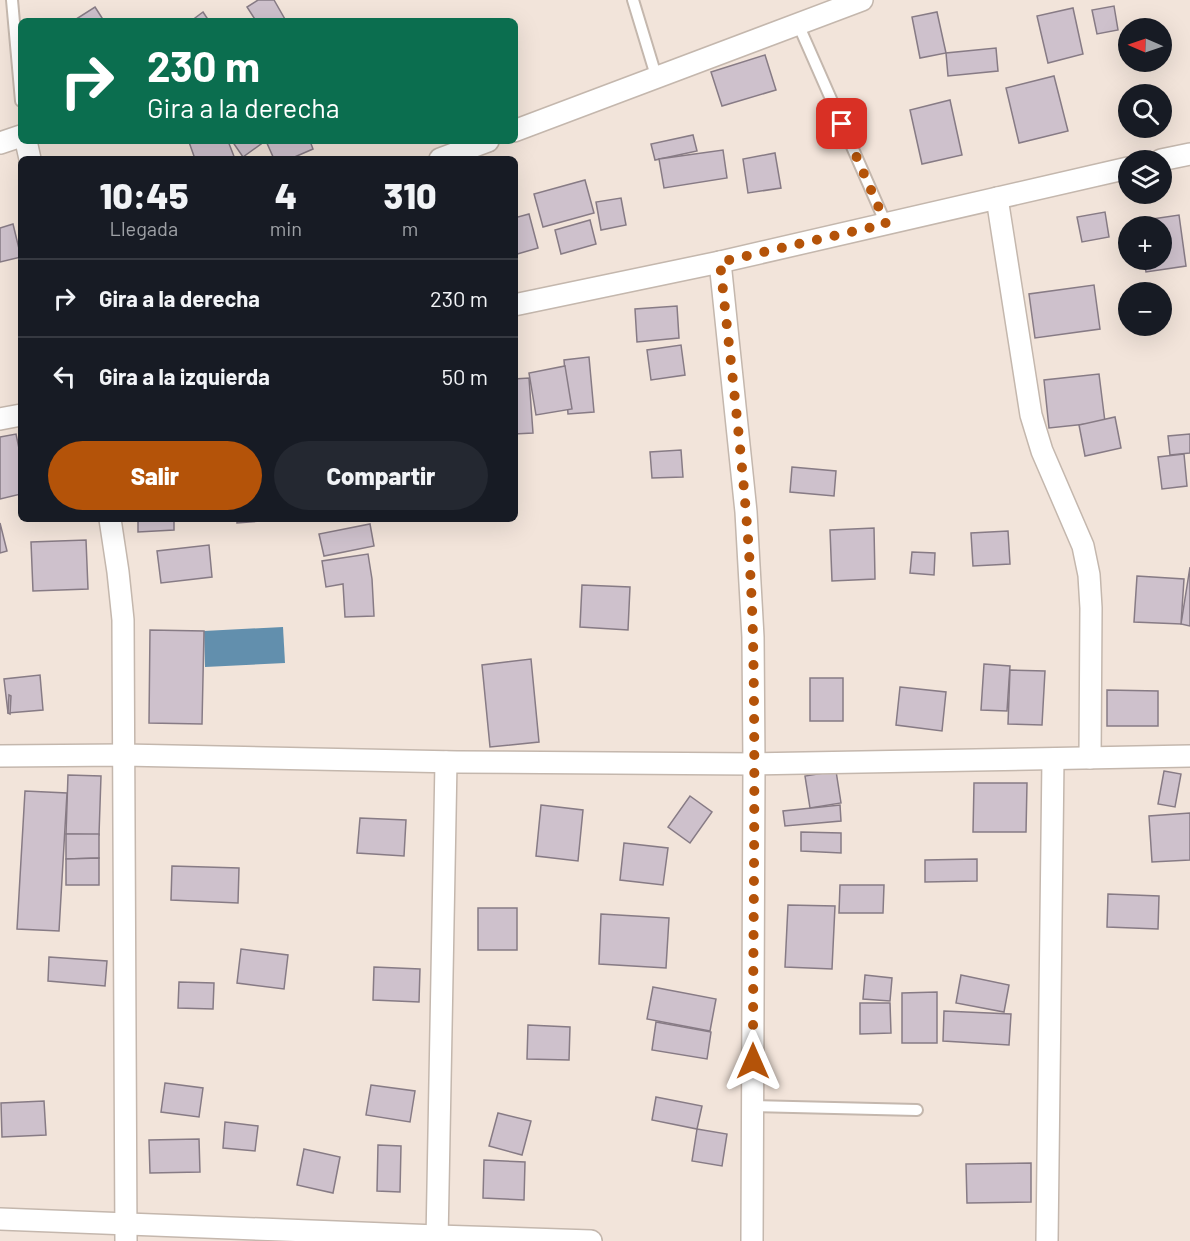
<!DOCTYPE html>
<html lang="es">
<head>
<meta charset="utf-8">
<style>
  :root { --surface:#171b24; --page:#242831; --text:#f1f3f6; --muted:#9ea1a6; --line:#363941; --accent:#b45309 }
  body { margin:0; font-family:Barlow,sans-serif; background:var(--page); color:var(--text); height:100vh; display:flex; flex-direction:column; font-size:22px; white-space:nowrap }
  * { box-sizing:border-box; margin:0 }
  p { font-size:20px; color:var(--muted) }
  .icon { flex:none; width:33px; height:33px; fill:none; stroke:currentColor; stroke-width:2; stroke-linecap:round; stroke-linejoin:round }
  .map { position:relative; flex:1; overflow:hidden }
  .drawer { position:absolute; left:18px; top:156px; width:500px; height:366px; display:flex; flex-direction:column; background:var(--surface); border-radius:9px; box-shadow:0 6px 24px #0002 }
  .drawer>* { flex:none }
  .banner { position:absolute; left:18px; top:18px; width:500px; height:126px; border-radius:9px; box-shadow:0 6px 24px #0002; background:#0b6e4f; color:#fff; overflow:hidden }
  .needle { width:39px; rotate:272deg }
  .buttons { position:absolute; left:1118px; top:18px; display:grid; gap:12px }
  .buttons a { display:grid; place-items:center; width:54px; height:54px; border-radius:50%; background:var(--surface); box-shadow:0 6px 24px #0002; font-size:30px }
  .pin { position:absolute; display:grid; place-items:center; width:51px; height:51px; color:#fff; margin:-26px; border-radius:12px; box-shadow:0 3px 9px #0006 }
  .me { position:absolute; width:66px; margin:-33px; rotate:0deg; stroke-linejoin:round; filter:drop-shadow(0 0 4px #0008) }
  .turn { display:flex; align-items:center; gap:21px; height:126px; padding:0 30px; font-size:27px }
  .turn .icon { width:78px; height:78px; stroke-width:2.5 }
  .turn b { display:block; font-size:42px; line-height:51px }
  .eta { display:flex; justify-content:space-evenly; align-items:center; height:102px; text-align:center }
  .eta b { font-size:36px; font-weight:800; line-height:42px }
  .cta { display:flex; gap:12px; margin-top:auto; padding:12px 30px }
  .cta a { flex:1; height:69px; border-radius:36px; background:var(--accent); color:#fff; font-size:24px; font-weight:800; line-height:69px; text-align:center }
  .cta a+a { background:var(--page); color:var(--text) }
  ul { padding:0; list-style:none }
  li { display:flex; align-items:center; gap:18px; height:78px; padding:0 30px; border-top:2px solid var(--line) }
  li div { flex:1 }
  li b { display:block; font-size:22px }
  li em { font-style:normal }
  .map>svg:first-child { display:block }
  .water { fill:#628fad }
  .building { fill:#cec1cc; stroke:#877b85; stroke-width:1.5 }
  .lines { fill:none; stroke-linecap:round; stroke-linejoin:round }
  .service-casing { stroke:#c4b7ad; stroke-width:14 }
  .minor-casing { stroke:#c4b7ad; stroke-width:24 }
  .service { stroke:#fff; stroke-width:10 }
  .minor { stroke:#fff; stroke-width:21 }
  .route { stroke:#b45309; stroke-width:10; stroke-dasharray:0 18 }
</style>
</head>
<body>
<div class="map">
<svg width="1190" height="1241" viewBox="0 0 1190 1241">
  <rect width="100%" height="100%" fill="#f2e4da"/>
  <path class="water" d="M283,627L285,663L205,667L204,631Z"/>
  <g class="building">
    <path d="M258,0H274L286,21H256L247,7Z"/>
    <path d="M1114,6L1118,30L1097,34L1092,10Z"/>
    <path d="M95,7L104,21H73Z"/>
    <path d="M1073,8L1083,54L1048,63L1037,16Z"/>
    <path d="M203,12L209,21H191Z"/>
    <path d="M937,12L946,53L920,58L912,17Z"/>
    <path d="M996,48L998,71L948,76L946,53Z"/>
    <path d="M765,55L776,90L722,106L711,72Z"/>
    <path d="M1054,76L1068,131L1019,143L1006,88Z"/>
    <path d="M950,100L962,155L922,164L910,110Z"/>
    <path d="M693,135L697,151L655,160L651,144Z"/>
    <path d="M192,141H228L235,159H195L189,142Z"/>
    <path d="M232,141H259L261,144L243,157Z"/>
    <path d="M266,141H310L313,149L290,159H274Z"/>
    <path d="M723,150L727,178L664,188L659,159Z"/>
    <path d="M775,153L781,188L748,193L743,159Z"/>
    <path d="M585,180L594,213L543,227L534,194Z"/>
    <path d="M621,198L626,225L601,230L596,202Z"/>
    <path d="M1105,212L1109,237L1082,242L1077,217Z"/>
    <path d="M529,214L538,248L514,255V218Z"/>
    <path d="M1179,215L1186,266L1146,272L1144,260H1161V226H1139V221Z"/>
    <path d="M590,220L596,244L561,254L555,230Z"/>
    <path d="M13,224L21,257L0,262V228Z"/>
    <path d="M1094,285L1100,329L1035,338L1029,294Z"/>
    <path d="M677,306L679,338L637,342L635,309Z"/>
    <path d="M681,345L685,375L651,380L647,350Z"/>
    <path d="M589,357L594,412L568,414L564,360Z"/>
    <path d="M565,366L572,409L536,415L529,373Z"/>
    <path d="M1099,374L1105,422L1049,428L1044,380Z"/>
    <path d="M529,378L533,433L514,434V379Z"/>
    <path d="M1115,417L1121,448L1085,456L1079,425Z"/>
    <path d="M16,434L21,458V494L0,499V437Z"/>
    <path d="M1190,434V453L1170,455L1168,436Z"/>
    <path d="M681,450L683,477L652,478L650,452Z"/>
    <path d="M1184,454L1187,486L1162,489L1158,457Z"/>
    <path d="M792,467L836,471L834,496L790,492Z"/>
    <path d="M138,519H174V530L138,532Z"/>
    <path d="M237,519H285L237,523Z"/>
    <path d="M0,523L7,551L0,553Z"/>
    <path d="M370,524L374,546L324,556L319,534Z"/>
    <path d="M874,528L875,579L832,581L830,530Z"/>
    <path d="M1008,531L1010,564L973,566L971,533Z"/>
    <path d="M86,540L88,589L33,591L31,542Z"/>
    <path d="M209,545L212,577L161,583L157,551Z"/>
    <path d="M912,552L935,553L934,575L910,573Z"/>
    <path d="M368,554L372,579L374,616L345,617L343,584L326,587L322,561Z"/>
    <path d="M1190,567V626L1181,624Z"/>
    <path d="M1137,576L1184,579L1181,624L1134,622Z"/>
    <path d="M582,585L630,587L628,630L580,627Z"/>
    <path d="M150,630L204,631L202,724L149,723Z"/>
    <path d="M531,659L539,742L490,747L482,665Z"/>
    <path d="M984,664L1010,666L1007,711L981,710Z"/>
    <path d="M1010,670L1045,671L1042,725L1008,724Z"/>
    <path d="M40,675L43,710L8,713L4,679Z"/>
    <rect x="810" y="678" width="33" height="43"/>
    <path d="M900,687L946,692L942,731L896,725Z"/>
    <path d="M1107,690L1158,691V726H1107Z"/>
    <path d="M9,695L11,696L10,714L8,713Z"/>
    <path d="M836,771L841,803L810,808L805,776Z"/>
    <path d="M1164,771L1181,774L1175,807L1158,804Z"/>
    <path d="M68,775L101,776L99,835L66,834Z"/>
    <path d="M974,783H1027L1026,832H973Z"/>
    <path d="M25,791L67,793L59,931L17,929Z"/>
    <path d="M690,796L712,812L690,843L668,827Z"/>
    <path d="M541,805L583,810L578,861L536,856Z"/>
    <path d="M840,805L841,821L785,826L783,811Z"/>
    <path d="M1190,813V860L1152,862L1149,816Z"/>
    <path d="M360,818L406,820L404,856L357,853Z"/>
    <path d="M801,832L841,833V853L801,851Z"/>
    <path d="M66,834H99V858L66,859Z"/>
    <path d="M624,843L668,848L663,885L620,880Z"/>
    <path d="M99,858V885H66V859Z"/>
    <path d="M977,859V881L925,882V860Z"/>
    <path d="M172,866L239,868L238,903L171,900Z"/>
    <path d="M840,885H884L883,913H839Z"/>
    <path d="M1108,894L1159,896L1158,929L1107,927Z"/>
    <path d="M788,905L835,906L832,969L785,967Z"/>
    <rect x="478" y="908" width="39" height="42"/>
    <path d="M601,914L669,918L666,968L599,964Z"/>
    <path d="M241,949L288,955L284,989L237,983Z"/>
    <path d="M49,957L107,961L105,986L48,981Z"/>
    <path d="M374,967L420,969L419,1002L373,1000Z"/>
    <path d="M865,975L892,978L890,1001L863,999Z"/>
    <path d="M961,975L1009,985L1004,1012L956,1003Z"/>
    <path d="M179,982L214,983L213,1009L178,1008Z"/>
    <path d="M653,987L716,999L710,1031L647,1019Z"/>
    <path d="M937,992V1043H902V993Z"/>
    <path d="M860,1003H890L891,1033L860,1034Z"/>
    <path d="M944,1011L1011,1014L1009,1045L943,1041Z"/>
    <path d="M656,1022L711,1032L707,1059L652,1050Z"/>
    <path d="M528,1025L570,1027L569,1060L527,1059Z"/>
    <path d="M165,1083L203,1088L199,1117L161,1112Z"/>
    <path d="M371,1085L415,1091L410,1122L366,1115Z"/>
    <path d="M656,1097L702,1106L697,1129L652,1120Z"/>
    <path d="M44,1101L46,1135L2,1137L1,1103Z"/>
    <path d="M498,1113L531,1121L522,1155L489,1146Z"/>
    <path d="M225,1122L258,1126L255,1151L223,1148Z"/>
    <path d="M697,1129L727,1134L722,1166L692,1161Z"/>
    <path d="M199,1139L200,1172L150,1173L149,1140Z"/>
    <path d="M378,1145L401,1146L400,1192L377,1191Z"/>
    <path d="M304,1149L340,1157L333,1193L297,1185Z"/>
    <path d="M484,1160L525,1162L524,1200L483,1198Z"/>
    <path d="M1031,1163V1202L967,1203L966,1164Z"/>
  </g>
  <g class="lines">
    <g class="service-casing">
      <g id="service">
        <path d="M12,0L21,101"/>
        <path d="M633,0L657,79"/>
        <path d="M798,24L886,224"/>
        <path d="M753,1106L917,1110"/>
      </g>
    </g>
    <g class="minor-casing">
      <g id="minor">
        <path d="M514,131L862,0"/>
        <path d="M26,141L30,159"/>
        <path d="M0,143L21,136"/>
        <path d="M440,159L488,141"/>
        <path d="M1161,160L1190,154"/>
        <path d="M997,198L1031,415L1042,451L1083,546L1089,575L1091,608L1090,758"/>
        <path d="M720,262L746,512L753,637L754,764L752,1241"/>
        <path d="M514,305L720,262L1128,168"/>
        <path d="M0,419L21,415"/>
        <path d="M110,519L118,572L123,620L126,1241"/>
        <path d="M0,756L124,755L457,762L754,764L1190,756"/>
        <path d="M0,1219L437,1236L591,1241"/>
        <path d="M437,1241L446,762"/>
        <path d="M1047,1241L1053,759"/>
      </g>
    </g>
    <use href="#service" class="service"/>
    <use href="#minor" class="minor"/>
  </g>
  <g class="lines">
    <path class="route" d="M753,1061C753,920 756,779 753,638C750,513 733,387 720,262L886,224L842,124"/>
  </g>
</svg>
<div class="buttons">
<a><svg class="needle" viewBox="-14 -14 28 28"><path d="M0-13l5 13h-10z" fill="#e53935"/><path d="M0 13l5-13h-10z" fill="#9ea1a6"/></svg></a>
<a><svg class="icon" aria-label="search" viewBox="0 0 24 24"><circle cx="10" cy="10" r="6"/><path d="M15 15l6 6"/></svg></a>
<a><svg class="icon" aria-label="layers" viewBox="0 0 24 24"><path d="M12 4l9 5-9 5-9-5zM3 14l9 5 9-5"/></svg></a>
<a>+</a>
<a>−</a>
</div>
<div class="pin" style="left:842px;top:124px;background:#d93025"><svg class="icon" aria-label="arrive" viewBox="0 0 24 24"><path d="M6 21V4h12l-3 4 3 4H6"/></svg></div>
<svg class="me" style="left:753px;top:1061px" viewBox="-20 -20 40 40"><path d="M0-17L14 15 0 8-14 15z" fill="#b45309" stroke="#fff" stroke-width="4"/></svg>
<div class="banner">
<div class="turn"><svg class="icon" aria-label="right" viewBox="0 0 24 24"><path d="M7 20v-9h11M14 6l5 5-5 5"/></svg><div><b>230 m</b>Gira a la derecha</div></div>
</div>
<section class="drawer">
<div class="eta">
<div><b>10:45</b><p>Llegada</p></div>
<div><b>4</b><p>min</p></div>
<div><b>310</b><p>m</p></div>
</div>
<ul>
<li><svg class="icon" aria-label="right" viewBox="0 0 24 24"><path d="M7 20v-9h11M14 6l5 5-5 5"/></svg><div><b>Gira a la derecha</b></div><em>230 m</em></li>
<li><svg class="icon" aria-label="left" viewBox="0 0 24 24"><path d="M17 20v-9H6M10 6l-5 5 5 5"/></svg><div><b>Gira a la izquierda</b></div><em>50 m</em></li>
</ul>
<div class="cta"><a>Salir</a><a>Compartir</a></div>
</section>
</div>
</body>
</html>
